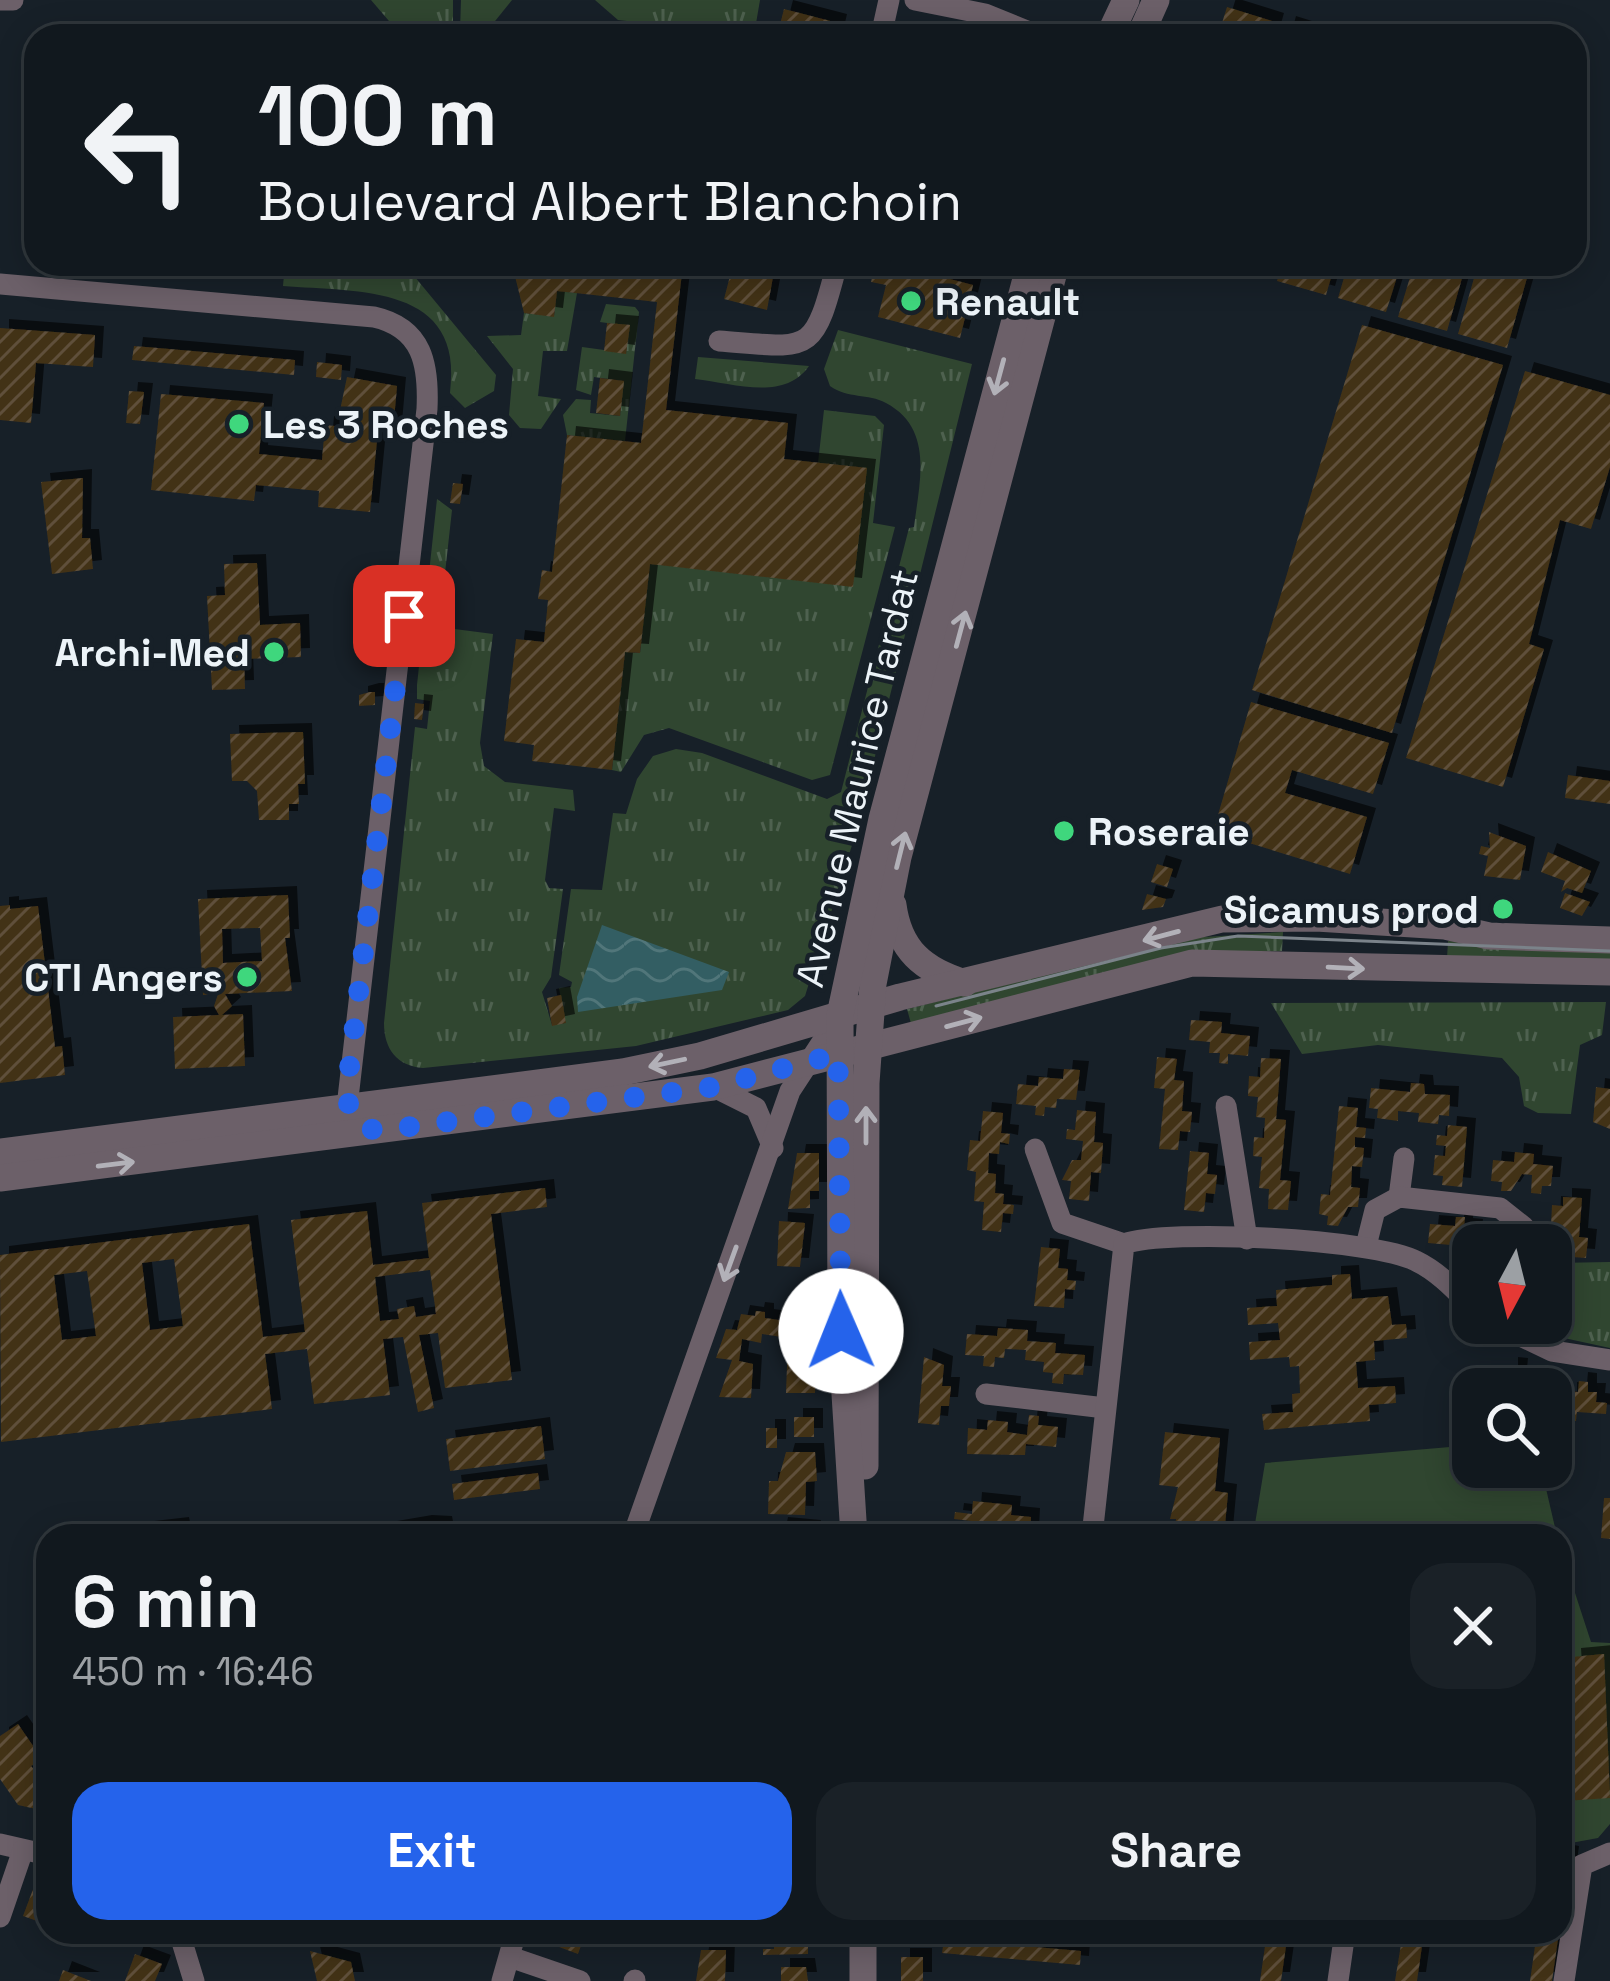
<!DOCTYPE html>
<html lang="en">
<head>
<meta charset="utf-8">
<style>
  :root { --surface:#11181e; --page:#1a2127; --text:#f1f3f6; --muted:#9ca0a4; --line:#30373c; --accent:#2563eb }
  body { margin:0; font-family:"Space Grotesk",sans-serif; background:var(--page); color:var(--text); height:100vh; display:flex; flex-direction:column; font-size:45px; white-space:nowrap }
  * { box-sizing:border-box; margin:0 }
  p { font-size:39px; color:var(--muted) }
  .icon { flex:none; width:66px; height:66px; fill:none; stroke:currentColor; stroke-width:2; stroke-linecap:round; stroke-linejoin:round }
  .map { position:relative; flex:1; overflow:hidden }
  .side { position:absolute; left:36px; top:1524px; width:1536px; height:420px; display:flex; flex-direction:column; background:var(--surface); border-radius:36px; box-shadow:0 6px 30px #0003,0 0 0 3px var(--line) }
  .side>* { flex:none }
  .hud { position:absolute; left:24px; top:24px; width:1563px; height:252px; border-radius:36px; box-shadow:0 6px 30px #0003,0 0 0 3px var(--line); background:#11181e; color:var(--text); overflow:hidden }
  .needle { width:78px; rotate:187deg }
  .fabs { position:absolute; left:1452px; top:1224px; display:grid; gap:24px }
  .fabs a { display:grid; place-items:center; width:120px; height:120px; border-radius:24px; background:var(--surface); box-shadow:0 6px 30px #0003,0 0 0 3px var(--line); font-size:60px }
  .pin { position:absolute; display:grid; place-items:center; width:102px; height:102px; color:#fff; margin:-51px; border-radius:24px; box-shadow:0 6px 18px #0006 }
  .me { position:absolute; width:132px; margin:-66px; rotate:359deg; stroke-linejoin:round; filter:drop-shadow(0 0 9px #0008) }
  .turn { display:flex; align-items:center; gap:42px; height:252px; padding:0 36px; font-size:54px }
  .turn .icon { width:156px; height:156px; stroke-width:2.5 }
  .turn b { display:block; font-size:84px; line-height:102px }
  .round { display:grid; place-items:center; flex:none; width:126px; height:126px; border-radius:36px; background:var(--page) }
  .head { display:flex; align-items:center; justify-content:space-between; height:204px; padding:0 36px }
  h1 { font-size:72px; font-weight:700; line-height:90px }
  .button { display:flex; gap:24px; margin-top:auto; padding:24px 36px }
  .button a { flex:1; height:138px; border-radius:36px; background:var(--accent); color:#fff; font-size:48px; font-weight:700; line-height:138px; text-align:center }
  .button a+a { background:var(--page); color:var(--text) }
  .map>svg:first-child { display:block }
  .grass { fill:url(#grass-tufts) }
  .park { fill:#304630 }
  .water { fill:url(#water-waves) }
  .building { fill:url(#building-hatch); fill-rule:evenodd; filter:url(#shadow) }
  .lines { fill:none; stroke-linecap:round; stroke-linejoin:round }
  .minor { stroke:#6c6069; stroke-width:21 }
  .tertiary { stroke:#6c6069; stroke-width:27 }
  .tram { stroke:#7b838a; stroke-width:3 }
  .oneway { stroke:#b2b1b8 }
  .route { stroke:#2563eb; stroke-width:21; stroke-dasharray:0 37.8 }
  .poi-dot { fill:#3fd77d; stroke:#172028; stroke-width:4.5 }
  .labels { text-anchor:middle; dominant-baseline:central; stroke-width:9; stroke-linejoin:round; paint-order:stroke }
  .poi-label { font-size:39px; font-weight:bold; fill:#ecf3f8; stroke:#172028; text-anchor:start }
  .street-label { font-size:39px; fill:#ecf3f8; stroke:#172028 }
</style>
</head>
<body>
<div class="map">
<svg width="1610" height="1981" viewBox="0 0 1610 1981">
  <defs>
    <pattern id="grass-tufts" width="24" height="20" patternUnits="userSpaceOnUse" patternTransform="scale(3)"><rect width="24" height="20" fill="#304630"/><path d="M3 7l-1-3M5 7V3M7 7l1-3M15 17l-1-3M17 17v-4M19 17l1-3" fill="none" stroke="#4e614f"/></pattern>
    <pattern id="water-waves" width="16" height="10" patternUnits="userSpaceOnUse" patternTransform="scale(3)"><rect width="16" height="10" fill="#335e63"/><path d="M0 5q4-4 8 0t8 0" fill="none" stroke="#51767a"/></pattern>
    <pattern id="building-hatch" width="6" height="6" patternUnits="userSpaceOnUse" patternTransform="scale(3)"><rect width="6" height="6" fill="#433217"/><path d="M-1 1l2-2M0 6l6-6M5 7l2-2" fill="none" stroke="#5e503a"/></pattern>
    <filter id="shadow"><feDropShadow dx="9" dy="-9" stdDeviation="0" flood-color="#0009"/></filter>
  </defs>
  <rect width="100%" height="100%" fill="#172028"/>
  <g class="grass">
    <path d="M371,0H453V32L395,28Z"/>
    <path d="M461,0H512L483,36L460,33Z"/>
    <path d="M595,0H760L754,35L618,20Z"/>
    <path d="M285,264L405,265L496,375L494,391L465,408L450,393C465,284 359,292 283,286Z"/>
    <path d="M557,291L577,293L567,351H543L538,396L561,399L541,429L520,428L509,415L513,369L487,336L521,335L524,313L554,316Z"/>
    <path d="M606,304L635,307L639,312L625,441L567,435L563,415L576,399L591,400L590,413L620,416L623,381L594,377L591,395L576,390L582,347L626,353L629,326L600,322Z"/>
    <path d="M838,330L972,364L857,829L805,996L788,1010L636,1046L423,1068C397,1066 384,1049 384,1023L415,727L427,729L430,701L417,699V685L437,499L452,510L439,627L493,634L480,743L484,766L505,782L573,790L575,811L554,808L545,880L549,888L563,889L551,977L542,992L552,1025L565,1023L559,988L571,987L572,982L559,975L571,889L602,890L613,813L626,814L637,779L653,756L676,749L702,753L827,799L841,792L909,528L914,527C919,484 935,429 886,403C868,393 848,399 830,386L824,369Z"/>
    <path d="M698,357L809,366C784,402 733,383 695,379Z"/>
    <path d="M824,410L875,416L884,425L873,523L895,527L830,775L812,780L669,728L644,735L621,772L612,770L625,652L640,653L650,564L866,468L818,463Z"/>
    <path d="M1283,932L1282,951L1218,952L912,1027L907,1009L1188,938Z"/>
    <path d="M1448,941L1610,947V965L1447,959Z"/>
    <path d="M1606,1002L1602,1035L1580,1045L1571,1114L1538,1113L1524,1106L1519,1077L1502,1058L1378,1045L1302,1054L1271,1003Z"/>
    <path d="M1610,1262V1348L1532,1331L1537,1323H1551L1556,1263Z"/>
  </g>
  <g class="park">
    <path d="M1473,1445V1467H1541L1557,1536H1253L1265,1463Z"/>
    <path d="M1560,1547L1591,1642L1610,1643V1824L1598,1838L1560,1845Z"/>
  </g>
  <path class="water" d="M602,925L729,972L722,990L578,1012L577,997Z"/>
  <g class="building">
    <path d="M1227,7L1275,22L1271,36H1218Z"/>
    <path d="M784,9L838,23L835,36H777Z"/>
    <path d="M1287,25L1319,35V36H1284Z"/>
    <path d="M36,141V211L23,210L28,151Z"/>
    <path d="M512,264H683L666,410L788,423L784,459L867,468L853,587L650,564L640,653L625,652L612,770L532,761L534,745L504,741L516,639L544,642L548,600L538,599L542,570L552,572L567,435L641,443L657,302L557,291L554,317L524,313Z"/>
    <path d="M748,264H802L800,272L775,266L767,310L724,299L731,272L745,275Z"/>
    <path d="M891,264H950L946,278L973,285L960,338L878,317L886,285L871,282L875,266L890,269Z"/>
    <path d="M1227,264H1269L1265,276Z"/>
    <path d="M1282,264H1335L1326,295L1277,281Z"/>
    <path d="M1348,264H1401L1386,312L1338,298Z"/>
    <path d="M1414,264H1466L1447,331L1398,317Z"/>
    <path d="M1478,264H1531L1507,348L1458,334Z"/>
    <path d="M607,323L630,325L626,354L604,351Z"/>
    <path d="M1362,325L1503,365L1392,733L1252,690Z"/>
    <path d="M0,328L95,335L93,367L36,363L31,423L0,420Z"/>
    <path d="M134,346L295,360L294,375L132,360Z"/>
    <path d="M317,362L342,365L341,380L316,377Z"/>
    <path d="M1525,371L1610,395V467L1591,529L1560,520L1529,644L1544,649L1503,787L1406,758Z"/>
    <path d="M347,377L397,386L393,431L378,430L370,512L318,507L319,491L256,485L254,501L151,490L161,394L264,403L259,454L322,460L325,425L345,427L346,415H339Z"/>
    <path d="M600,378L624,381L620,416L596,413Z"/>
    <path d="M129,391L144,392L140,424L126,423Z"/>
    <path d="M83,478L82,538H90L93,569L52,574L41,482Z"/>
    <path d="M453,483L463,484L460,504L450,503Z"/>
    <path d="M257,563L260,625L300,623L301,657L244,659L245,689L212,690L207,596L225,595L224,564Z"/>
    <path d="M370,692H375V705L359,706V695Z"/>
    <path d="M1251,702L1389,743L1373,794L1292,770L1285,793L1367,817L1350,874L1213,832Z"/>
    <path d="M415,703L424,704L422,720L414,719Z"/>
    <path d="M303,732L305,784H298L299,804H289V820H259L257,791L247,781H232L230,734Z"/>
    <path d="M1568,775L1610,781V804L1565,798Z"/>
    <path d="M1489,832L1526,846L1520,880L1484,876L1488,856L1479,854L1481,846L1490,848Z"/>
    <path d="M1548,852L1591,871L1582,893L1567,888L1561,892L1565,881L1541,872Z"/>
    <path d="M1157,864L1173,869L1167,887L1151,882Z"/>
    <path d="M1565,893L1590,902L1582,916L1560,908Z"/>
    <path d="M1147,894L1166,899L1163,907L1142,910Z"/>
    <path d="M288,895L290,938H285L292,991L225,994L232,1006L222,1015L243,1014L245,1066L175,1069L173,1017L219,1015L214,1006L218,994L203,995L198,899ZM260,928L262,961L223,963L222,929Z"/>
    <path d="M10,905V909L38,906L55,1047L62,1046L65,1075L0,1083V906Z"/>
    <path d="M561,995L566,1023L552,1026L547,998Z"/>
    <path d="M1191,1020L1222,1022L1221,1033L1250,1036L1248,1056L1228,1054V1064L1219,1063L1220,1053H1209L1210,1042L1189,1040Z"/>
    <path d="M1157,1057L1177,1059L1174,1080L1184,1081L1182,1111L1192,1112L1190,1132L1180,1131L1178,1150L1159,1149L1165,1089L1154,1088Z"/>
    <path d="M1261,1058L1281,1059L1276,1119L1286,1120L1280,1180L1291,1181L1288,1210L1268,1209L1269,1189L1259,1188L1262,1157L1253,1156L1254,1137L1264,1138L1265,1118L1256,1117L1258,1097L1248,1096L1249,1076L1260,1077Z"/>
    <path d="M1064,1069L1080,1070L1076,1100L1057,1099L1056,1108L1045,1107L1044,1116L1035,1115L1036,1106L1016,1104L1018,1084L1038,1086L1039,1077L1063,1079Z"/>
    <path d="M1411,1083L1424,1084L1425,1094L1450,1095L1449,1116L1439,1115L1438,1124L1418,1122L1419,1113L1398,1111V1121L1377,1118L1378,1109L1369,1108L1371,1088L1410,1092Z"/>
    <path d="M1596,1087L1610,1089V1129L1593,1122Z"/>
    <path d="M1339,1106L1358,1108L1356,1127L1366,1128L1365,1138L1355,1137V1147L1364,1148L1362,1167L1352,1166L1351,1187L1360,1188L1358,1207H1348L1338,1226L1327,1225L1328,1216L1319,1214L1321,1194L1330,1195Z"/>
    <path d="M1077,1110L1096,1112L1094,1142L1103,1143L1101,1173L1091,1172L1089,1201L1069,1199L1071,1181L1062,1180L1072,1160H1081L1083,1141L1066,1139L1067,1129L1075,1130Z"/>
    <path d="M983,1111L1003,1113L1001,1133L1010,1134L1009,1144L1000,1142L999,1154L989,1153L988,1173L996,1174L995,1193L1004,1194L1003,1204L1014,1205L1013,1214L1003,1213L1001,1232L982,1230L984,1202L974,1201L976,1172L967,1170L970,1140L980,1141Z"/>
    <path d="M1448,1125L1467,1127L1462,1187L1442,1185L1443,1176L1433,1175L1435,1155L1445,1156L1446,1146L1436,1145L1437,1135L1447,1136Z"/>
    <path d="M1190,1151L1209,1153L1207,1174L1217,1175L1215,1194L1206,1193L1204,1212L1184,1210Z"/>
    <path d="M1515,1152L1534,1154L1533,1164L1553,1166L1551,1186H1542L1541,1194L1531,1193L1532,1175L1522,1174L1511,1191H1501L1502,1182L1491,1181L1493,1160L1514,1162Z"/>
    <path d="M797,1153H819V1191H810V1208L788,1209Z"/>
    <path d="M545,1188L547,1207L491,1214L512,1380L445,1388L438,1333L419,1335L434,1408L418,1412L403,1337L383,1339L390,1395L314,1404L307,1349L265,1354L272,1409L1,1442L0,1255L249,1224L263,1337L305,1332L291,1220L367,1211L373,1265L429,1258L422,1203ZM174,1259L183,1326L150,1330L142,1263ZM430,1270L436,1314L416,1317L414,1306L397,1309L399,1319L380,1321L375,1277ZM87,1271L96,1336L62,1340L54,1275Z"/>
    <path d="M1563,1197L1582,1198L1579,1237L1588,1238L1586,1258L1558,1256V1247L1549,1245L1550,1235L1559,1236L1560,1226L1551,1225L1552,1205L1563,1206Z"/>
    <path d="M1456,1217H1465L1464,1227L1474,1228L1473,1237L1493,1239V1245H1473V1257L1461,1256L1462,1246L1428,1243L1430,1224L1455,1226Z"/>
    <path d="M779,1221L805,1223L800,1267L777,1266Z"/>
    <path d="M1041,1247L1060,1249L1058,1268L1068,1269L1067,1280L1076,1281L1075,1290L1065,1289L1064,1308L1034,1306Z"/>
    <path d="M1350,1274L1352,1299L1388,1296L1392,1325L1406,1324L1407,1338L1374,1341L1375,1360L1356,1362L1358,1388L1395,1386L1396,1403L1369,1405L1370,1421L1264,1430L1262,1414L1293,1412L1292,1394L1300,1393L1299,1366L1290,1367L1289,1357L1250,1360L1249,1342L1280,1340L1278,1323L1248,1325L1247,1308L1277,1306L1276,1290L1332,1285V1275Z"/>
    <path d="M756,1311L765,1312V1318L820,1326L815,1393H786L788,1338L762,1334L761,1343L742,1339L739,1361L753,1364L751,1398L719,1397L732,1360L716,1358L726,1329L737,1330L741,1314L755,1316Z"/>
    <path d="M998,1328L1028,1330L1027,1341L1056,1343L1055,1353L1085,1355L1083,1375L1064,1374L1063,1384L1052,1383L1053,1373L1043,1372L1044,1362L1025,1360L1026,1350L1005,1349L1004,1358L995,1357L994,1367L983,1366L984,1356L965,1355L967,1334L997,1336Z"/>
    <path d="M924,1357L944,1365L942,1386H951L949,1406H941L939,1425L918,1423Z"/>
    <path d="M1509,1366L1519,1367L1518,1377L1528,1378L1527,1389H1498L1499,1376H1509Z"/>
    <path d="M1579,1381L1588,1382V1392H1597L1596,1402L1607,1403L1606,1414L1577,1412L1576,1421L1555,1420L1551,1389L1558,1390L1557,1400H1568V1391L1578,1392Z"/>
    <path d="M1029,1415L1039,1416L1038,1425L1058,1427L1056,1447L1026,1444L1025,1455L967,1454L968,1428L987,1430L988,1420L1008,1422L1007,1432L1027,1435Z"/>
    <rect x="794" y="1417" width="20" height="20"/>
    <path d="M541,1426L545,1459L450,1471L446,1439Z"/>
    <rect x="766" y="1428" width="11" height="20"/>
    <path d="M1165,1432L1220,1438L1215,1491L1228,1493L1224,1536H1174L1176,1519H1170L1178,1487L1159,1485Z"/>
    <path d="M786,1452H815L817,1481L806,1482L805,1515L768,1514L769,1481H778Z"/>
    <path d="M538,1473L540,1489L454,1500L452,1484Z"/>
    <path d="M1604,1498H1610V1539L1601,1538Z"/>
    <path d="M973,1501L1012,1505L1011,1515L1031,1517L1030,1536L1000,1534L1001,1524L991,1523L990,1532L980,1531V1522L954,1519L955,1512L972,1514Z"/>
    <path d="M423,1524L443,1525L445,1536H353Z"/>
    <path d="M180,1526L182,1536H119V1533Z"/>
    <path d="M779,1526L812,1529L811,1536H777Z"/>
    <path d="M1604,1654L1610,1798L1564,1801L1560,1690L1574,1689L1572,1657Z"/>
    <path d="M18,1724L42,1759L31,1766L35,1771L48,1762L45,1811L18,1805L0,1779V1736Z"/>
    <path d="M1560,1853L1570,1855L1563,1907H1560Z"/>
    <path d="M35,1884L48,1892V1925L23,1916Z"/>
    <path d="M67,1932H110L105,1946Z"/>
    <path d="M555,1932H586L578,1954L551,1944Z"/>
    <path d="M774,1932H808V1954L763,1955V1949H774Z"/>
    <path d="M910,1932H956L955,1940L1081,1951L1080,1965L942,1953L944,1939Z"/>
    <path d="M1267,1932H1288L1281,1981H1260Z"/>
    <path d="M1403,1932H1424L1417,1981H1395Z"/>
    <path d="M1537,1932H1559L1552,1981H1530Z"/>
    <path d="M701,1950H726L725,1981H696Z"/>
    <path d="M310,1951L351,1962L355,1981H317Z"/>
    <path d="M135,1954L162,1964L155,1981H125Z"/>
    <rect x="901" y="1957" width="22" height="24"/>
    <path d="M781,1967H806L808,1981H781Z"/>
    <path d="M63,1970L91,1981H59Z"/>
  </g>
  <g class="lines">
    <g class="minor">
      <path d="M0,0H13"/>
      <path d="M915,0L985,14L1039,36"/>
      <path d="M881,36L889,0"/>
      <path d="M0,284L374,317C423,328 429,365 427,409L347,1107"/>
      <path d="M719,341C811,348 813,357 837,264"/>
      <path d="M714,1087L756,1108L773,1148"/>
      <path d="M1226,1106L1247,1239"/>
      <path d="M1035,1149L1062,1223L1124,1244"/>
      <path d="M1399,1197L1404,1158"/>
      <path d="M1366,1246L1375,1210L1399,1197L1500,1208L1524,1227"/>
      <path d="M1493,1323L1552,1351L1610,1360"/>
      <path d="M986,1394L1105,1408"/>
      <path d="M633,1536L790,1091L839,1016"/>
      <path d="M1092,1536L1124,1244C1168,1228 1374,1239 1416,1261C1439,1272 1456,1291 1473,1308"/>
      <path d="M0,1844L48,1855"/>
      <path d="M0,1917L23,1850"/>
      <path d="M179,1932L194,1981"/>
      <path d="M510,1957L580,1981"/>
      <path d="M502,1981L516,1932"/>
      <path d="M634,1981L635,1980"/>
      <path d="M1338,1981L1345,1932"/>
      <path d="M1564,1981L1582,1865L1610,1853"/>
    </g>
    <g class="tertiary">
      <path d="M1109,36L1126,0"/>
      <path d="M1140,36L1156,0"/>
      <path d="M893,905C899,950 923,970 965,983"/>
      <path d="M0,1152L623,1072L700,1056L900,997L1222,919L1316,918L1445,926L1489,936L1610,940"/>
      <path d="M0,1178L713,1087L1192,963L1610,972"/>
      <path d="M865,1466L866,1083L873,984L898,857L1056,264"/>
      <path d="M854,1536L841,1331L840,1015L882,819L1030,264"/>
      <path d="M863,1932V1981"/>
    </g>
    <path class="tram" d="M936,1006L1161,948L1238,936L1610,951"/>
  </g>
  <defs><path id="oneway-shaft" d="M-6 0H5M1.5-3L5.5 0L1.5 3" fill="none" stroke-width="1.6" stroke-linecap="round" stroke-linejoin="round" transform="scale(3)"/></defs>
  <g class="oneway">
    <use href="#oneway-shaft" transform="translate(999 377) rotate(105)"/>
    <use href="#oneway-shaft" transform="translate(961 629) rotate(-75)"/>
    <use href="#oneway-shaft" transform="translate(901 850) rotate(-76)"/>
    <use href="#oneway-shaft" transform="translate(1161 936) rotate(165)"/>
    <use href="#oneway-shaft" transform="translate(1346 968) rotate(3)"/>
    <use href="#oneway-shaft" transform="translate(964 1022) rotate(-15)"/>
    <use href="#oneway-shaft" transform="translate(667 1063) rotate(168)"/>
    <use href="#oneway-shaft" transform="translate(866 1125) rotate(-90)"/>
    <use href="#oneway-shaft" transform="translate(116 1164) rotate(-7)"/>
    <use href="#oneway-shaft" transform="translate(730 1264) rotate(110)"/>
  </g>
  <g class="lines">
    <path class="route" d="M404,616L346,1097L356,1122L376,1131L713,1087L838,1054L841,1331"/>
  </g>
  <g class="poi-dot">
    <circle cx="911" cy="301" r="12"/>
    <circle cx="239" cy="424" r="12"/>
    <circle cx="274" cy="652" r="12"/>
    <circle cx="1064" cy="831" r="12"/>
    <circle cx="1503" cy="909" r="12"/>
    <circle cx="247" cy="977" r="12"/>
  </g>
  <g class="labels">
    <g class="poi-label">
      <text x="935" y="301">Renault</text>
      <text x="263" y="424">Les 3 Roches</text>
      <text x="250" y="652" text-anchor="end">Archi-Med</text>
      <text x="1088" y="831">Roseraie</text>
      <text x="1479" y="909" text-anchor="end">Sicamus prod</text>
      <text x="223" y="977" text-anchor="end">CTI Angers</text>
    </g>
    <g class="street-label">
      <text transform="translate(857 778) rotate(-77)">Avenue Maurice Tardat</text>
    </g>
  </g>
</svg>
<div class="fabs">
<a><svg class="needle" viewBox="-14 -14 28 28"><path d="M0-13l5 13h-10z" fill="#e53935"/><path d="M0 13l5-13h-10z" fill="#9ca0a4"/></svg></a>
<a><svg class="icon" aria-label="search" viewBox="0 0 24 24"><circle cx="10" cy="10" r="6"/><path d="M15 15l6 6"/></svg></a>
</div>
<div class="pin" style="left:404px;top:616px;background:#d93025"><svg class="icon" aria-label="arrive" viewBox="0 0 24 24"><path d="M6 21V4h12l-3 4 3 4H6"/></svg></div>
<svg class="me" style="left:841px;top:1331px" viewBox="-20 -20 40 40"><circle r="19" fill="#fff"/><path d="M0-13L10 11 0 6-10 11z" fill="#2563eb"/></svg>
<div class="hud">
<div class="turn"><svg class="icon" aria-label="left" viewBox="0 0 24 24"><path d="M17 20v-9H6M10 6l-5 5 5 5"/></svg><div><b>100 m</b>Boulevard Albert Blanchoin</div></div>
</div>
<section class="side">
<div class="head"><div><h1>6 min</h1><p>450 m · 16:46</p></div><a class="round"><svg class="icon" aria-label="close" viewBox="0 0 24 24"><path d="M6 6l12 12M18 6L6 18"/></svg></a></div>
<div class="button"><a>Exit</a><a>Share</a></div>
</section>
</div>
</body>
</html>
